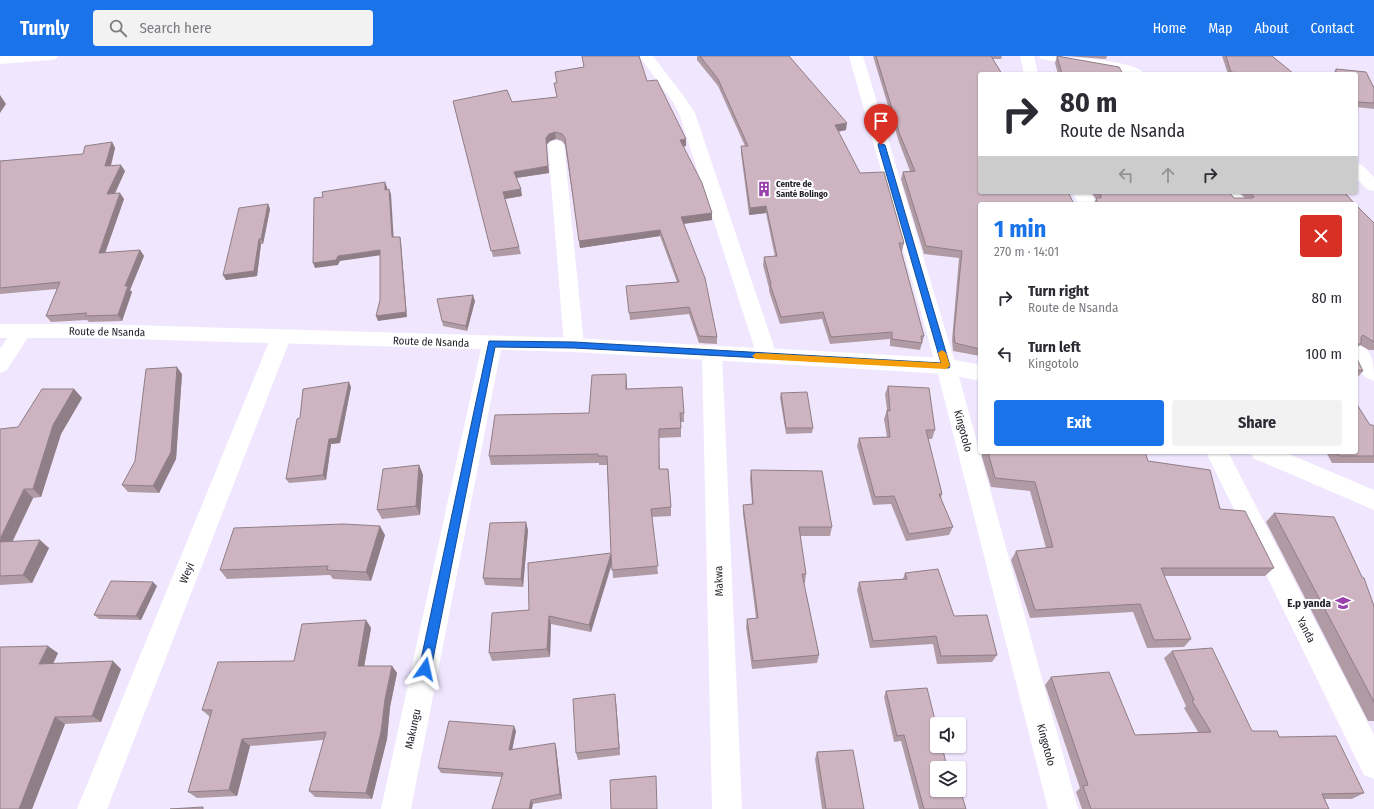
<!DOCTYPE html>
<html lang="en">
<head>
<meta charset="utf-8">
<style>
  :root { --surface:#fff; --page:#f2f2f3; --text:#2b2b33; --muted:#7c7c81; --accent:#1a73e8 }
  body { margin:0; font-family:"Fira Sans Condensed",sans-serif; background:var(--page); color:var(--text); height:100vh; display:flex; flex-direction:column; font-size:15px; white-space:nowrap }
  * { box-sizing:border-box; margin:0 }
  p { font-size:13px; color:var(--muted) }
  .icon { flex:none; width:22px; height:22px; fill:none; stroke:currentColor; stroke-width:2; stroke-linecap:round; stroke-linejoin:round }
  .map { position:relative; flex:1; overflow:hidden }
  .sheet { position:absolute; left:978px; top:146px; width:380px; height:252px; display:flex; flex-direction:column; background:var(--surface); border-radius:4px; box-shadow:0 1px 3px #0004 }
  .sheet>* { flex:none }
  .banner { position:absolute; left:978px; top:16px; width:380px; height:122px; border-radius:4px; box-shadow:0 1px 3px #0004; background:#fff; color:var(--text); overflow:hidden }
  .buttons { position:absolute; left:930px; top:661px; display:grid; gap:8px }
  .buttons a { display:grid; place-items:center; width:36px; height:36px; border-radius:4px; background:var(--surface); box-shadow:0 1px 3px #0004; font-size:20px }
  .pin { position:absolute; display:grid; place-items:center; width:34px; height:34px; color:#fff; margin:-41px -17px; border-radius:50% 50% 50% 0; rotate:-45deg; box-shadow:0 0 4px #0007 }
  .pin .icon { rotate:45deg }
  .me { position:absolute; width:44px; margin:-22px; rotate:11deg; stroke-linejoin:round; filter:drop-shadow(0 0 3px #0008) }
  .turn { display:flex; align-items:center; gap:14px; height:84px; padding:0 16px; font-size:18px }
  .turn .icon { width:52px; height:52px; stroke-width:2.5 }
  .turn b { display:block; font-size:28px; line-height:34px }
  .lanes { display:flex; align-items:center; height:38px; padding:0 16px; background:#0003; justify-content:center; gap:20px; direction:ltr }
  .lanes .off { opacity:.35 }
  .round { display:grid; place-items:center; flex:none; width:42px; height:42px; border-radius:4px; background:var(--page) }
  .head { display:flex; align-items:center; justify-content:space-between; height:68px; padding:0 16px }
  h1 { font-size:24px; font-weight:700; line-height:30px; color:var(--accent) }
  .primary-button { display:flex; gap:8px; margin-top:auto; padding:8px 16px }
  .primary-button a { flex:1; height:46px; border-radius:4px; background:var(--accent); color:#fff; font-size:16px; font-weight:700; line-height:46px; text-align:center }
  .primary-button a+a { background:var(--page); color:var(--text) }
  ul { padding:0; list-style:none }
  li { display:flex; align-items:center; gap:12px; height:56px; padding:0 16px }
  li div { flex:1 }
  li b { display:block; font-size:15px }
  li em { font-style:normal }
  header { display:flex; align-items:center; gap:24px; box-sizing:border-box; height:56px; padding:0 20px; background:var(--accent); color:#fff }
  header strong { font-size:19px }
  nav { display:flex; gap:22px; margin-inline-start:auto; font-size:14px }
  .search { width:280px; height:36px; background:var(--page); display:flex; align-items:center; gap:10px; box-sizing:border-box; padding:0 14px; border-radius:4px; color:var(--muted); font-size:15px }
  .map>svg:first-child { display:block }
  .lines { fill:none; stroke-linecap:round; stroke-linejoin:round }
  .minor { fill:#fff; fill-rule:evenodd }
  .tertiary { fill:#fff; fill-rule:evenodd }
  .wall { fill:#b09ba5 }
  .shaded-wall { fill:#907e86 }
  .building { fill:#cdb4c0; stroke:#907e86 }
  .route { fill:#1a73e8; stroke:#114b97 }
  .slow { fill:#f59e0b }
  .labels { text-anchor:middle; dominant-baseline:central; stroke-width:4; stroke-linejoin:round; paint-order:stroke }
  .far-poi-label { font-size:9px; font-weight:bold; fill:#26222b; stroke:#fff; text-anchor:start }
  .street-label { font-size:11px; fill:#26222b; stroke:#fff }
  .poi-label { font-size:11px; font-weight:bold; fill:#26222b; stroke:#fff; text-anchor:end }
</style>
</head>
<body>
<header>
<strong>Turnly</strong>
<div class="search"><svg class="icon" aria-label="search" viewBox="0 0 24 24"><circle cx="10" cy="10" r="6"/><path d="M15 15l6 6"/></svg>Search here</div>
<nav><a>Home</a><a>Map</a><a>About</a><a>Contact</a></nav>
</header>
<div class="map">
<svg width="1374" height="753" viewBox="0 0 1374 753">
  <rect width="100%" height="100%" fill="#f0e7ff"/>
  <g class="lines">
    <g class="minor">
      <path d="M0,0H58L56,3L51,4L0,8Z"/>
      <path d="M639,0H653L685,42L695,57L777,300L774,305L767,307L760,305L757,300L679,57L673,46Z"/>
      <path d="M849,0H863L956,310L1078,753H1048L936,310Z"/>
      <path d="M1020,0H1034L1038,18H1024Z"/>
      <path d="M1039,0C1058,0 1135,3 1145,18H1124L1041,3Z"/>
      <path d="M556,84L562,86L564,89L584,289L581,294L574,296L567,294L564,289L548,89L550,86Z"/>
      <path d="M1356,108L1362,109L1374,121V135L1368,134L1356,122Z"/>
      <path d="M1072,136H1090L1097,148H1079Z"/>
      <path d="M1220,136H1238L1248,148H1230Z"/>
      <path d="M22,268L29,270L32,275L7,314L0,317V293L15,270Z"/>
      <path d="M281,274L288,276L291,281L107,753H77L271,281L274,276Z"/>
      <path d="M492,281L499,283L502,288L411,753H381L482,288L485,283Z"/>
      <path d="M1356,288C1374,293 1374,308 1374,325C1355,319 1356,304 1356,288Z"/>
      <path d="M712,291L719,293L722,298L742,753H712L702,298L705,293Z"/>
      <path d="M1206,396H1228L1374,679V723L1364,719Z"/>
    </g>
    <g class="tertiary">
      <path d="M0,268H97L574,282L946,302L980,309V325L946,318L574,296L97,282H0Z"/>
      <path d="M1250,396H1284L1374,434V454L1253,402Z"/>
    </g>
  </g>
  <g class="wall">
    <path d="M697,0H789L846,74L838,76L860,117L904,187L902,195L901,194L924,280L920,294L890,290V283L830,288L822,263L780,268L769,235V232L763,209L764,201H775L766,157L749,159L741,97V90H745L718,30L697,4Z"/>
    <path d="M873,0H1002L1001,3H993L980,18V300L953,295L952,284L959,202L924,198L901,123L903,116L910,115L899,86Z"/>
    <path d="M1057,0L1123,18H1058L1055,7Z"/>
    <path d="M1067,0H1107L1106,3Z"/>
    <path d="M1222,0H1272L1294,18H1228Z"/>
    <path d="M1336,13L1366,16L1374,32V53L1356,51V18H1333Z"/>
    <path d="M647,25L686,90L683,91L712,157V164L684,168L717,281V288L699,287L689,258L630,264L626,230L677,226L660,180L580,192L565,89L562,85L556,83L550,85L546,89L549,117L517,122L522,140L505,143L519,191L521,198L493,201L453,45L512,46L557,41L554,27Z"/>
    <path d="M112,86L115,92L111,110L125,115L115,138L124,143L105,197L140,194L144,200L130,234L132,236L122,265L89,266L87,264L51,266L46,260L57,233L0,238V105L83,98Z"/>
    <path d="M1091,136H1229L1234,142H1245L1239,136H1344L1355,148H1093L1096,143Z"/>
    <path d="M268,148L270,153L263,188H261L257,220L226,224L223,219Z"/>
    <path d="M1356,149L1374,167V294H1369L1360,289L1356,293Z"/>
    <path d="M475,245L467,275L443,270L442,265Z"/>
    <path d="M1356,301L1363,315L1357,322H1356Z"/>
    <path d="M182,318L176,403L159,437L128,436L122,429Z"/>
    <path d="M627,328V333L684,357V366H681V381L659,382L660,413L671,451V460L652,461L658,518L613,522L612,508L591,576L551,568L550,601L492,605L489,597L529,554L611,497L607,409H599V407L491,409L489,400L589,357Z"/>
    <path d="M888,330L935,374L932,383H928L942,438L941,443L953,471L949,479L906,485L891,448L873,449L857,390L859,382L887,381L884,363L887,354L885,338Z"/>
    <path d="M351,331L340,387L331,388L326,424L289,427L286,423L300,362Z"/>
    <path d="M74,333L82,342L61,378L41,441L33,442L13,485L49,492L32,527L0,529V373L18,371Z"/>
    <path d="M781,337L813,372L812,377L786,378L780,342Z"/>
    <path d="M980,362V379L979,366Z"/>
    <path d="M1370,369L1374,371V407H1332L1326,396H1356Z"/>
    <path d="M982,396H1145L1148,405L1220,453L1274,512L1265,520H1164L1191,583L1184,591L1147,592L1133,556L1030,562L1011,504L1016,495L1046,492L1030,435L991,431L982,401Z"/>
    <path d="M419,409L423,419L420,459L382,463L377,454Z"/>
    <path d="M751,414L832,471L830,480H800L806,518L805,527H804L819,599L817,607L752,613L746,571L747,563L756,562L743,458V449L752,448L750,423Z"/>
    <path d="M1274,457L1374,550V665H1368L1266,466Z"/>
    <path d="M528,474L523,531L485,529L483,522Z"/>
    <path d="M385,479L371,525L333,523L330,519L227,523L220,514Z"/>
    <path d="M905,517L954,560L997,599L992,606L937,608L933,588L870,592L857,534L859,526L903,523Z"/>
    <path d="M157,530L141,564L99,563L94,559Z"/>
    <path d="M366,564L371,572L364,610H392L397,617L390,651L387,683L372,743L315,741L309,735L324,684L250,690L237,740L197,742L188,736L210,661L202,654L294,605Z"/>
    <path d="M0,591L58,597L53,608L121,613L101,666L65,668L32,753H0Z"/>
    <path d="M1172,595L1252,675L1279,681L1364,737L1352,743H1325L1329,753H1082L1076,736L1080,732L1045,629L1051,621L1135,679L1198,676L1184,652L1186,650L1164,602Z"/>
    <path d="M886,635L966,753H919L901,685L894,686L884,641Z"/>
    <path d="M616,646L620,699L578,704L576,697Z"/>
    <path d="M516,675L512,694L556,691L562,743L533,748L502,721L441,717L438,712Z"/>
    <path d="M817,696L864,753H822L815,703Z"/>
  </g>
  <g class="shaded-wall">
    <path d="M0,39L6,48L0,57Z"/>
    <path d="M847,67L846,74L834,76L835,69Z"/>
    <path d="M555,76L556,83L550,85L546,89L549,117L515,122L514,116L546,82L549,78Z"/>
    <path d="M686,83V90L680,91V84Z"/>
    <path d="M112,86L115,92L109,116L105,110Z"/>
    <path d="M121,109L125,115L111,145L107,138Z"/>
    <path d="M385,126L387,131V139L385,134Z"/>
    <path d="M389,133L391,138L394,187L392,181Z"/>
    <path d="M521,133L522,140L505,143L503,136Z"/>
    <path d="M120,137L124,143L103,203L99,197Z"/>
    <path d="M268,148L270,153L263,188L261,183Z"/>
    <path d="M766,150V157L749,159L750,152Z"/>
    <path d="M712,157V164L681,168V161Z"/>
    <path d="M660,174V180L580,192L579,185Z"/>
    <path d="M400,181L401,186L407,261L378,265L376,260Z"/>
    <path d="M259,183L261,188L257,220L226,224L223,219Z"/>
    <path d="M140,194L144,200L130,234L132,236L122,265L118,259L125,230Z"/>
    <path d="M380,194L382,199L340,205L338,209L315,212L313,207L338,200Z"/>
    <path d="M473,239L475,245L467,275L466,270Z"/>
    <path d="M177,311L182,318L176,403L159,437L153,430Z"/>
    <path d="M626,318L627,328V342L626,333Z"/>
    <path d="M349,326L351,331L340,387L331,388L326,424L323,419L329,383Z"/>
    <path d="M74,333L82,342L61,378L41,441L33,433L53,369Z"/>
    <path d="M419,409L423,419L420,459L416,450Z"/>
    <path d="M24,433L33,442L8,494L0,487V483Z"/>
    <path d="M526,466L528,474L523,531L521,523Z"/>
    <path d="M380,470L385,479L371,525L366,516Z"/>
    <path d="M40,484L49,492L32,527L23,519Z"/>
    <path d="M611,498L612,506L591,576L589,569Z"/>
    <path d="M153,526L157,530L141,564L136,560Z"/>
    <path d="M549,560L551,568L550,601L547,593Z"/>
    <path d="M366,564L371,572L363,617L358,610Z"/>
    <path d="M48,590L58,597L49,616L39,608Z"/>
    <path d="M113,605L121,613L101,666L92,660Z"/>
    <path d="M392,610L397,617L390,651L387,683L372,743L366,737Z"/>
    <path d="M615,638L616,646L620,699L619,692Z"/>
    <path d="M55,661L65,668L32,753H19Z"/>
    <path d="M514,670L516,675L511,699L509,694Z"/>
    <path d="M242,683L250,690L237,740L229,734Z"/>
    <path d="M555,687L556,691L562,743L560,738Z"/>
    <path d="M531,744L533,748L532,753H529Z"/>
  </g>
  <g class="building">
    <path d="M582,0H639L647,25L657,24L686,83L680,84L702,127L712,157L681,161L705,222L717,281L699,280L689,251L629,257L626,230L679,226L660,174L579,185L565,82L562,78L555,76L549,78L546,82L548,110L514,116L521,133L503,136L519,191L491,195L453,45L507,34L512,46L557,41L554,27H557L555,16L584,11Z"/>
    <path d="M700,0H789L847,67L835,69L860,117L884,116L904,187H899L924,280H921L922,287L892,283V276L831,281L823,256L781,261L770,228H771L764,201L777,200L766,150L750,152L741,90H748L718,23Z"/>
    <path d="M876,0H991L1002,18H980V136H1068L1074,148H980V293L955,287L954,277L962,195L926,190L903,116L915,115L900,79Z"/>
    <path d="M1057,0L1119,11L1123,18H1062Z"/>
    <path d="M1226,0H1272L1294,18H1247L1231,16Z"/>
    <path d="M1336,13L1366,16L1374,32V47L1356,46V18H1336Z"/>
    <path d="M112,86L105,110L121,109L107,138L120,137L99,197L140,194L125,230H128L118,259L85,260L87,257L46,260L60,226L0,232V105L83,98L85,90Z"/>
    <path d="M385,126V134L389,133L392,181H400L406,256L376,260L380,244V194L338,200L336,204L313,207L314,142L323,141L322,136Z"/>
    <path d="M1099,136H1229L1234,142H1252L1254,141L1250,136H1344L1355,148H1098L1096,142H1101V140Z"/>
    <path d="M268,148L261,183H259L254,215L223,219L239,152Z"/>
    <path d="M1356,149L1374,167V286L1363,279L1361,281V288H1356Z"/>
    <path d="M473,239L466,270L442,265L437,243Z"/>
    <path d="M1356,301L1363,315L1356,314Z"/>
    <path d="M177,311L171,396L153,430L122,429L135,405L146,313Z"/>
    <path d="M626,318V333L682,331L684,357H680L681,372L659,373V413H668L671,451L651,453L658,510L612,514L611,498L589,569L549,560L547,593L489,597L492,557L529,554L528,507L611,497L607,400H598V398L489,400L495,359L589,357L592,319Z"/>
    <path d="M349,326L337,382L329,383L323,419L286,423L297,363L300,362L303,333Z"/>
    <path d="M888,330L929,332L935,374H926L942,438H939L953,471L909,478L894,440L875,441L859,382L890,381L887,354L890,355Z"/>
    <path d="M42,333H74L53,369L33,433H24L0,483V373L18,371Z"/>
    <path d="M807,336L813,372H786L781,337Z"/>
    <path d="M1356,347L1370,369H1373L1374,371V400H1339L1336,396H1356Z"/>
    <path d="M988,396H1145L1148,405L1210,414L1220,453L1245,455L1274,512H1161L1191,583L1154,584L1140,548L1035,554L1016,495L1053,491L1035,426L995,422Z"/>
    <path d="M419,409L416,450L377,454L383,413Z"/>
    <path d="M751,414L822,415L832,471H799L806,518H802L819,599L753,605L747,563L758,562L743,449L753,448Z"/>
    <path d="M1274,457L1334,461L1362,521L1364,522L1374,550V646Z"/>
    <path d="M526,466L521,523L483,522L490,467Z"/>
    <path d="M343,468L380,470L366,516L327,514L328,510L220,514L234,472Z"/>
    <path d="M40,484L23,519L0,520V486Z"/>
    <path d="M938,513L954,560L987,559L997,599L941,600L936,580L873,585L859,526L907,523L905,517Z"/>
    <path d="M111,525L153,526L136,560L94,559Z"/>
    <path d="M366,564L358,610H392L385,643L381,676L366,737L309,735L326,676L242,683L229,734L188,736L212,654H202L218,606L294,605L302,568Z"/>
    <path d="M48,590L39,608L113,605L92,660L55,661L19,753H0V591Z"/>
    <path d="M1212,592L1252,675H1277L1279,681L1336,680L1364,737L1322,738L1329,753H1091L1083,730L1088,729L1051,621L1109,616L1135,679L1211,676L1192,645L1194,644L1172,595Z"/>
    <path d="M927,632L937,672V690H942L946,707H952L954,712H937V734H959V730L966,753H924L904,679L897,680L886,635Z"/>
    <path d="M615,638L619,692L576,697L573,643Z"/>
    <path d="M449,665L514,670L509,694L555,687L560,738L531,744L529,753H492L503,717L438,712Z"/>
    <path d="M853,694L864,753H826L817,696Z"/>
    <path d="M656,720L657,753H611L610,724Z"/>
    <path d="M203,751V753H170Z"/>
  </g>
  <path class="route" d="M879,87L885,89L950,310L949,312L574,292L495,291L431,613L429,617L425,619L421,617L419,613L489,285L574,286L941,307L878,89Z"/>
  <path class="slow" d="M942,294L946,297L950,310L946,313L756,303L752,300L756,297L941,307L938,297Z"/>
  <defs>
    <g id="building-bare" transform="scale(1.2)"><path d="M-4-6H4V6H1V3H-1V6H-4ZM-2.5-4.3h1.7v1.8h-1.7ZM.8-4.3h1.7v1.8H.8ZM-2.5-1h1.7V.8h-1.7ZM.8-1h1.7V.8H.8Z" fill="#9840ac" stroke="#fff" stroke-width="2.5" paint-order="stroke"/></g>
    <g id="school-bare" transform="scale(1.2)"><path d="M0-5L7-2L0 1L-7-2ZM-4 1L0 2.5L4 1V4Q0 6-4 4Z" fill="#9840ac" stroke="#fff" stroke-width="2.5" paint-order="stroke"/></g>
  </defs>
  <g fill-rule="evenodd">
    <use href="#building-bare" x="764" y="133"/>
    <use href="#school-bare" x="1343" y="547"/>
  </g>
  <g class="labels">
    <g class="far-poi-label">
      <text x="776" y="128">Centre de<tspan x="776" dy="10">Santé Bolingo</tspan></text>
    </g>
    <g class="street-label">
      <text transform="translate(107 276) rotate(1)">Route de Nsanda</text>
      <text transform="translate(431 286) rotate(2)">Route de Nsanda</text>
      <text transform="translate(963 375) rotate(75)">Kingotolo</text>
      <text transform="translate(187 517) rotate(-68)">Weyi</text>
      <text transform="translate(719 525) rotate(-92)">Makwa</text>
      <text transform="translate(1306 574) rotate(63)">Yanda</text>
      <text transform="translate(413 673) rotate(-78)">Makungu</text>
      <text transform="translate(1046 689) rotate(75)">Kingotolo</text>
    </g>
    <g class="poi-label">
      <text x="1331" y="547">E.p yanda</text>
    </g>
  </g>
</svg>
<div class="buttons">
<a><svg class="icon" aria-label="sound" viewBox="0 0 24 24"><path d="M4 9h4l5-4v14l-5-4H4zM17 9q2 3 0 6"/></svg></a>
<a><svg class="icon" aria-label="layers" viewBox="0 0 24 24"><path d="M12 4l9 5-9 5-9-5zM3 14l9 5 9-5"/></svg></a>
</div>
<div class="pin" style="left:881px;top:89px;background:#d93025"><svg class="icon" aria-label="arrive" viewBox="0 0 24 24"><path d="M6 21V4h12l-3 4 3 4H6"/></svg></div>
<svg class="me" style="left:425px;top:613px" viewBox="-20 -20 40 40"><path d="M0-17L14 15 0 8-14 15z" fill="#1a73e8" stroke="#fff" stroke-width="4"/></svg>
<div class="banner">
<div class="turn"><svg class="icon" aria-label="right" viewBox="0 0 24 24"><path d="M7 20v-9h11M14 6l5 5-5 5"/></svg><div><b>80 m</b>Route de Nsanda</div></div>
<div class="lanes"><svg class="icon off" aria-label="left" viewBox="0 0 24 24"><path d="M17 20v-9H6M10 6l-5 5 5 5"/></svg><svg class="icon off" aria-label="ahead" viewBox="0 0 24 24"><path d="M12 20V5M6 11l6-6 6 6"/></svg><svg class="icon" aria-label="right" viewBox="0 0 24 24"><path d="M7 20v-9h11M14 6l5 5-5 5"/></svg></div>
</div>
<section class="sheet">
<div class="head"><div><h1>1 min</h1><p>270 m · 14:01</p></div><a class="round" style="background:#d93025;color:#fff"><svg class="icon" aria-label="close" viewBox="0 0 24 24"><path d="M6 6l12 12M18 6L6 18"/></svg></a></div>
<ul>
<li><svg class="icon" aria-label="right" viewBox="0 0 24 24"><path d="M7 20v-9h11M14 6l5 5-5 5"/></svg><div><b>Turn right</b><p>Route de Nsanda</p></div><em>80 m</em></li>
<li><svg class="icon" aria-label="left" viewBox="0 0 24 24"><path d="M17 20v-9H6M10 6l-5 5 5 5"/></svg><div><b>Turn left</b><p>Kingotolo</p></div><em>100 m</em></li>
</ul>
<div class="primary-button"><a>Exit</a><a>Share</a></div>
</section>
</div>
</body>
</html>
